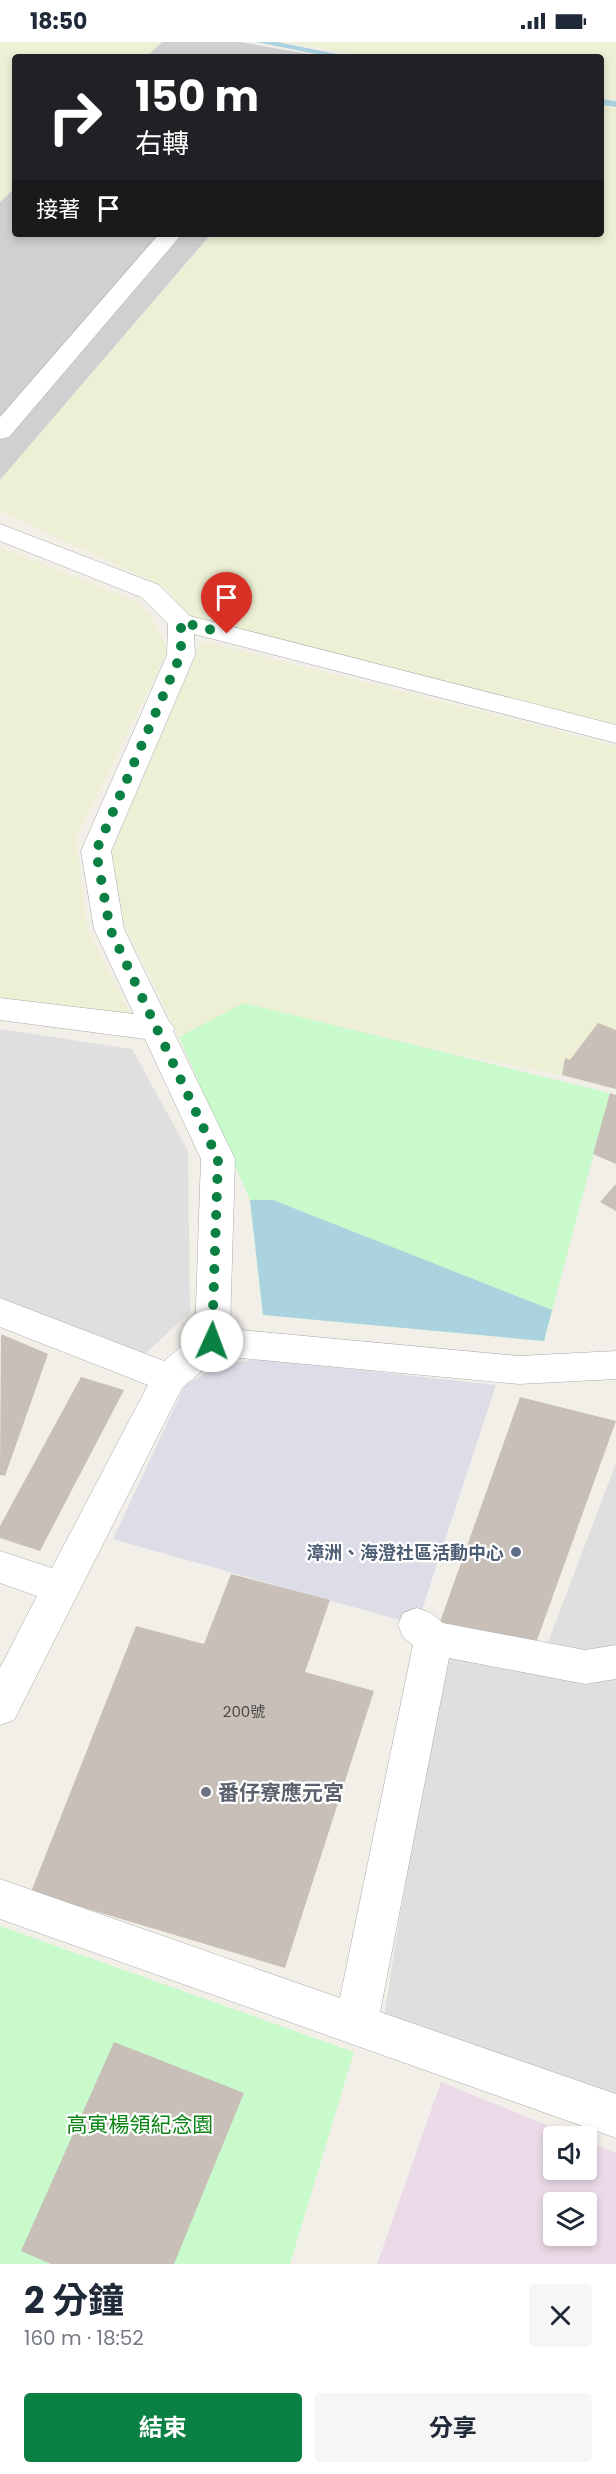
<!DOCTYPE html>
<html lang="zh-TW">
<head>
<meta charset="utf-8">
<style>
  :root { --surface:#fff; --page:#f6f6f7; --text:#1f2937; --muted:#747a83; --accent:#0b8043 }
  body { margin:0; font-family:Poppins,"Noto Sans TC",sans-serif; background:var(--page); color:var(--text); height:100vh; display:flex; flex-direction:column; font-size:22px; white-space:nowrap }
  * { box-sizing:border-box; margin:0 }
  p { font-size:20px; color:var(--muted) }
  .icon { flex:none; width:33px; height:33px; fill:none; stroke:currentColor; stroke-width:2; stroke-linecap:round; stroke-linejoin:round }
  .map { position:relative; height:2222px; overflow:hidden }
  .panel { display:flex; flex-direction:column; background:var(--surface); flex:1 }
  .panel>* { flex:none }
  .guide { position:absolute; left:12px; top:12px; width:592px; height:183px; border-radius:6px; box-shadow:0 3px 9px #0003; background:#202124; color:#fff; overflow:hidden }
  .fabs { position:absolute; left:543px; top:2084px; display:grid; gap:12px }
  .fabs a { display:grid; place-items:center; width:54px; height:54px; border-radius:6px; background:var(--surface); box-shadow:0 3px 9px #0003; font-size:30px }
  .pin { position:absolute; display:grid; place-items:center; width:51px; height:51px; color:#fff; margin:-62px -26px; border-radius:50% 50% 50% 0; rotate:-45deg; box-shadow:0 0 6px #0007 }
  .pin .icon { rotate:45deg }
  .me { position:absolute; width:66px; margin:-33px; rotate:2deg; stroke-linejoin:round; filter:drop-shadow(0 0 4px #0008) }
  .turn { display:flex; align-items:center; gap:21px; height:126px; padding:0 24px; font-size:27px }
  .turn .icon { width:78px; height:78px; stroke-width:2.5 }
  .turn b { display:block; font-size:42px; line-height:51px }
  .then { display:flex; align-items:center; height:57px; padding:0 24px; background:#0003; gap:12px; font-size:22px }
  .round { display:grid; place-items:center; flex:none; width:63px; height:63px; border-radius:6px; background:var(--page) }
  .overview { display:flex; align-items:center; justify-content:space-between; height:102px; padding:0 24px }
  h1 { font-size:36px; font-weight:700; line-height:45px }
  .button { display:flex; gap:12px; margin-top:auto; padding:12px 24px }
  .button a { flex:1; height:69px; border-radius:6px; background:var(--accent); color:#fff; font-size:24px; font-weight:700; line-height:69px; text-align:center }
  .button a+a { background:var(--page); color:var(--text) }
  .status { display:flex; justify-content:space-between; align-items:center; height:42px; padding:0 30px; background:var(--surface); direction:ltr }
  .status svg { height:16px; fill:currentColor }
  .map>svg:first-child { display:block }
  .residential { fill:#e0dfdf }
  .industrial { fill:#ebdbe8; fill-rule:evenodd }
  .religious { fill:#d0d0d0 }
  .farmland { fill:#eef0d5 }
  .park { fill:#c8facc }
  .plaza { fill:#dddde8 }
  .water { fill:#aad3df }
  .lines { fill:none; stroke-linecap:round; stroke-linejoin:round }
  .stream { fill:#aad3df; fill-rule:evenodd }
  .building { fill:#c7bfb8 }
  .minor-casing { stroke:#a9a9a9; stroke-width:1 }
  .minor { fill:#fff; fill-rule:evenodd }
  .route { stroke:#0b8043; stroke-width:10; stroke-dasharray:0 18 }
  .service-dot { fill:#5c6f8a; stroke:#fff; stroke-width:2 }
  .worship-dot { fill:#6b7280; stroke:#fff; stroke-width:2 }
  .labels { text-anchor:middle; dominant-baseline:central; stroke-width:4.5; stroke-linejoin:round; paint-order:stroke }
  .number-label { font-size:15px; fill:#4b4948 }
  .service-label { font-size:18px; font-weight:bold; fill:#4e5e75; stroke:#fff; text-anchor:end }
  .near-worship-label { font-size:21px; font-weight:bold; fill:#5b616d; stroke:#fff; text-anchor:start }
  .near-park-label { font-size:21px; fill:#0c8416; stroke:#fff }
</style>
</head>
<body>
<div class="status"><b>18:50</b><svg viewBox="0 0 49 12"><path d="M0 12V9h3v3zM5 12V6h3v6zM10 12V3h3v9zM15 12V0h3v12zM26 1h20v11H26zM47 4h2v5h-2z"/></svg></div>
<div class="map">
<svg width="616" height="2222" viewBox="0 0 616 2222">
  <rect width="100%" height="100%" fill="#f2efe9"/>
  <g class="residential">
    <path d="M0,987L132,1007L188,1109L190,1270L145,1312L0,1256Z"/>
    <path d="M616,1421V2056L384,1974L443,1607L539,1624Z"/>
  </g>
  <path class="industrial" d="M441,2040L574,2094H554V2127H586L587,2099L616,2111V2222H377ZM554,2160H586V2193H554Z"/>
  <g class="religious">
    <path d="M162,0H240L326,15H146Z"/>
    <path d="M15,145V192H211L0,438V160Z"/>
  </g>
  <g class="farmland">
    <path d="M0,0H162L146,15H15V145L0,160Z"/>
    <path d="M281,0H616V58L602,55V15H371Z"/>
    <path d="M602,63L616,66V685L189,576L164,545L0,469V438L212,192H602Z"/>
    <path d="M0,505L129,556L150,571L168,608L76,797L87,885L133,976L0,957Z"/>
    <path d="M202,599L616,704V1047L562,1033L460,1013L244,961L179,995L124,881L111,811Z"/>
  </g>
  <g class="park">
    <path d="M244,961L610,1051L544,1299L263,1273L250,1158L179,995Z"/>
    <path d="M0,1884L354,2010L290,2222H0Z"/>
  </g>
  <path class="plaza" d="M260,1317L496,1343L417,1583L113,1497L185,1343L220,1323Z"/>
  <path class="water" d="M250,1158H273L552,1268L544,1299L263,1273Z"/>
  <g class="lines">
    <g class="stream">
      <path d="M256,0H277L352,15H331Z"/>
      <path d="M602,57L616,59V65L602,63Z"/>
    </g>
  </g>
  <g class="building">
    <path d="M598,981L616,988V1047L562,1033L565,1016L570,1018Z"/>
    <path d="M610,1051L616,1053V1122L593,1112Z"/>
    <path d="M616,1142V1169L600,1160Z"/>
    <path d="M1,1292L48,1312L5,1434L0,1433Z"/>
    <path d="M81,1335L124,1348L40,1509L0,1496V1484Z"/>
    <path d="M520,1355L616,1379L532,1612L440,1580Z"/>
    <path d="M231,1532L330,1558L305,1630L374,1649L285,1926L31,1850L136,1584L204,1602Z"/>
    <path d="M114,2000L244,2051L174,2222H51L21,2209Z"/>
  </g>
  <g class="lines">
    <g class="minor-casing">
      <g id="minor">
        <path d="M159,192H182L9,395L0,397V375Z"/>
        <path d="M0,482L159,543L190,574L616,683V701L194,592L195,613L111,809L124,887L168,978L175,987L173,989L235,1117L230,1287L519,1314L616,1309V1337L519,1342L219,1314L182,1346L14,1678L0,1683V1626L37,1554L0,1541V1509L52,1526L148,1343L0,1285V1256L164,1319L195,1293L201,1117L145,997L0,978V956L134,972L94,887L81,809L167,613L168,582L141,555L0,499Z"/>
        <path d="M417,1566L431,1571L443,1581L585,1608L616,1603V1637L585,1642L449,1616L380,1970L616,2052V2096L0,1877V1837L340,1956L413,1603L403,1595L398,1583L403,1571Z"/>
      </g>
    </g>
    <use href="#minor" class="minor"/>
  </g>
  <g class="lines">
    <path class="route" d="M212,1299L218,1117L110,887L96,809L181,612V580L227,592"/>
  </g>
  <circle class="service-dot" cx="516" cy="1510" r="6"/>
  <circle class="worship-dot" cx="206" cy="1750" r="6"/>
  <g class="labels">
    <g class="number-label">
      <text x="244" y="1669">200號</text>
    </g>
    <g class="service-label">
      <text x="504" y="1510">漳洲、海澄社區活動中心</text>
    </g>
    <g class="near-worship-label">
      <text x="218" y="1750">番仔寮應元宮</text>
    </g>
    <g class="near-park-label">
      <text x="140" y="2082">高寅楊領紀念園</text>
    </g>
  </g>
</svg>
<div class="fabs">
<a><svg class="icon" aria-label="sound" viewBox="0 0 24 24"><path d="M4 9h4l5-4v14l-5-4H4zM17 9q2 3 0 6"/></svg></a>
<a><svg class="icon" aria-label="layers" viewBox="0 0 24 24"><path d="M12 4l9 5-9 5-9-5zM3 14l9 5 9-5"/></svg></a>
</div>
<div class="pin" style="left:227px;top:592px;background:#d93025"><svg class="icon" aria-label="arrive" viewBox="0 0 24 24"><path d="M6 21V4h12l-3 4 3 4H6"/></svg></div>
<svg class="me" style="left:212px;top:1299px" viewBox="-20 -20 40 40"><circle r="19" fill="#fff"/><path d="M0-13L10 11 0 6-10 11z" fill="#0b8043"/></svg>
<div class="guide">
<div class="turn"><svg class="icon" aria-label="right" viewBox="0 0 24 24"><path d="M7 20v-9h11M14 6l5 5-5 5"/></svg><div><b>150 m</b>右轉</div></div>
<div class="then">接著<svg class="icon" aria-label="arrive" viewBox="0 0 24 24"><path d="M6 21V4h12l-3 4 3 4H6"/></svg></div>
</div>
</div>
<section class="panel">
<div class="overview"><div><h1>2 分鐘</h1><p>160 m · 18:52</p></div><a class="round"><svg class="icon" aria-label="close" viewBox="0 0 24 24"><path d="M6 6l12 12M18 6L6 18"/></svg></a></div>
<div class="button"><a>結束</a><a>分享</a></div>
</section>
</body>
</html>
